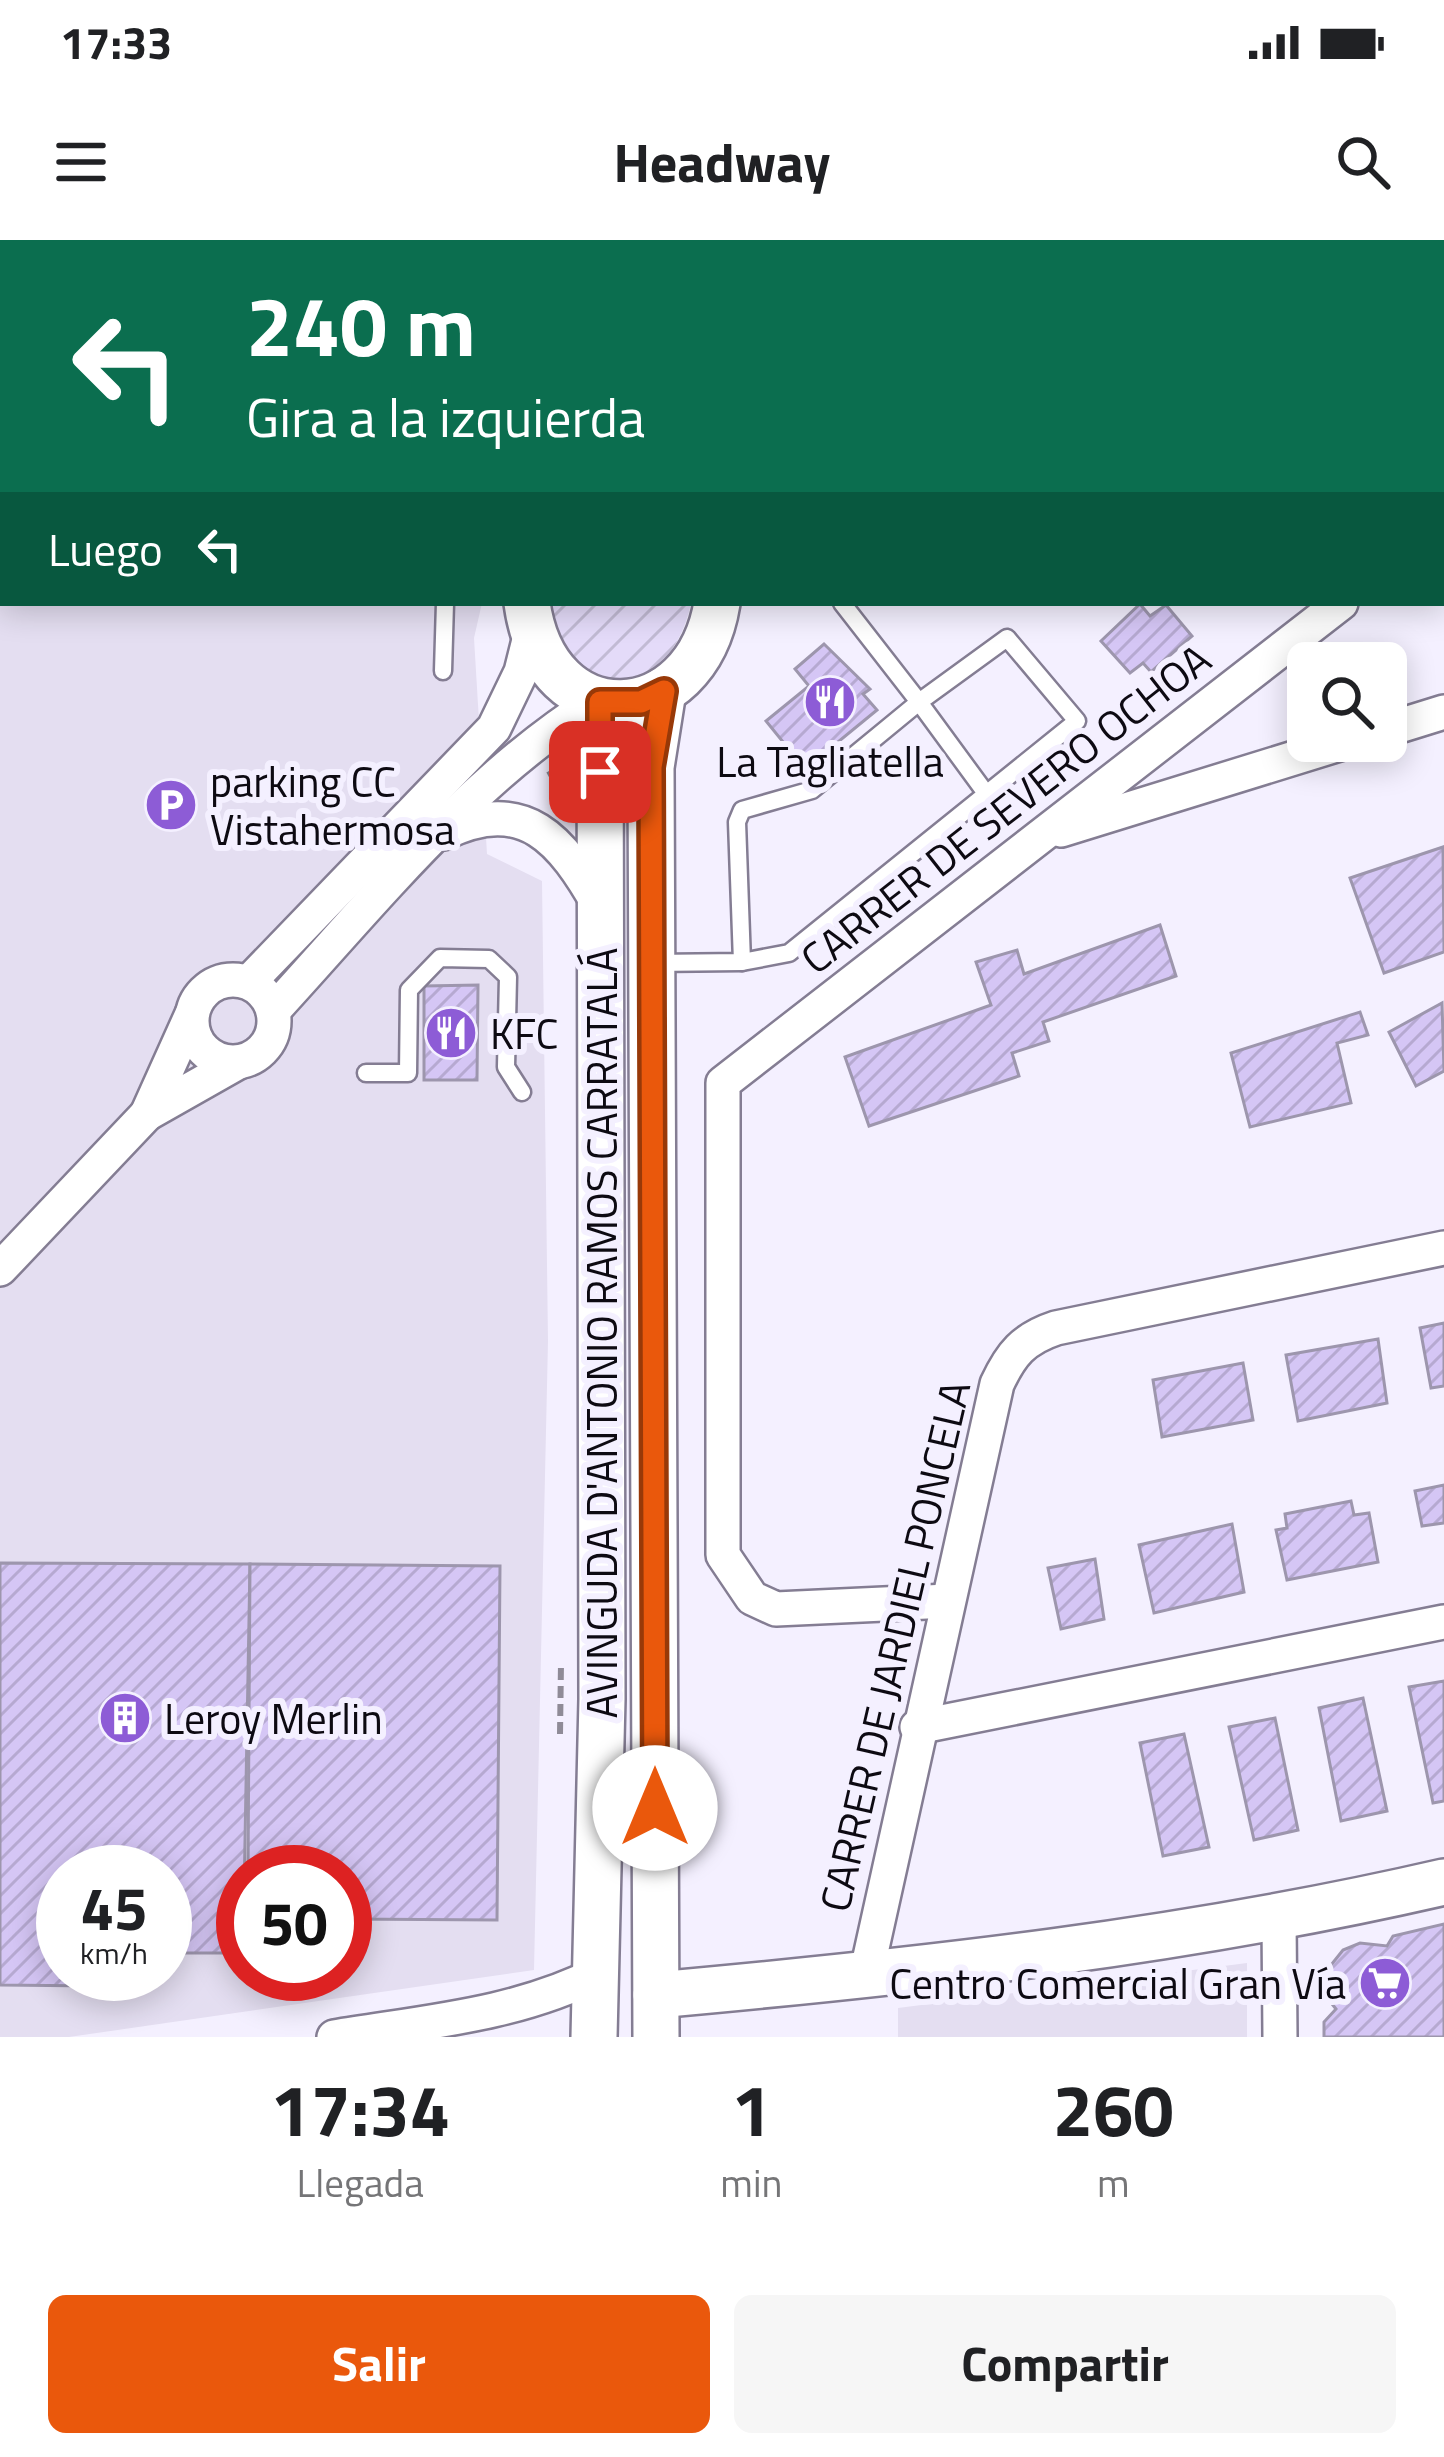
<!DOCTYPE html>
<html lang="es">
<head>
<meta charset="utf-8">
<style>
  :root { --surface:#fff; --page:#f6f6f6; --text:#202124; --muted:#757577; --accent:#ea580c }
  body { margin:0; font-family:"Titillium Web",sans-serif; background:var(--page); color:var(--text); height:100vh; display:flex; flex-direction:column; font-size:45px; white-space:nowrap }
  * { box-sizing:border-box; margin:0 }
  p { font-size:39px; color:var(--muted) }
  .icon { flex:none; width:66px; height:66px; fill:none; stroke:currentColor; stroke-width:2; stroke-linecap:round; stroke-linejoin:round }
  .map { position:relative; height:1797px; overflow:hidden }
  .panel { display:flex; flex-direction:column; background:var(--surface); flex:1 }
  .panel>* { flex:none }
  .banner { position:absolute; left:0px; top:0px; width:1446px; height:366px; box-shadow:0 6px 30px #0003; background:#0b6e4f; color:#fff; overflow:hidden }
  .controls { position:absolute; left:1287px; top:402px; display:grid; gap:24px }
  .controls a { display:grid; place-items:center; width:120px; height:120px; border-radius:18px; background:var(--surface); box-shadow:0 6px 30px #0003; font-size:60px }
  .speed { position:absolute; left:36px; top:1605px; display:flex; gap:24px; font-size:60px; font-weight:700; text-align:center }
  .speed>* { display:grid; place-content:center; width:156px; height:156px; border-radius:50%; background:var(--surface); box-shadow:0 6px 30px #0003; line-height:1 }
  .speed small { font-size:30px; font-weight:400 }
  .speed .limit { border:18px solid #d22; background:#fff; color:#111 }
  .pin { position:absolute; display:grid; place-items:center; width:102px; height:102px; color:#fff; margin:-51px; border-radius:24px; box-shadow:0 6px 18px #0006 }
  .me { position:absolute; width:132px; margin:-66px; rotate:0deg; stroke-linejoin:round; filter:drop-shadow(0 0 9px #0008) }
  .turn { display:flex; align-items:center; gap:42px; height:252px; padding:0 48px; font-size:54px }
  .turn .icon { width:156px; height:156px; stroke-width:2.5 }
  .turn b { display:block; font-size:84px; line-height:102px }
  .then { display:flex; align-items:center; height:114px; padding:0 48px; background:#0003; gap:24px; font-size:45px }
  .eta { display:flex; justify-content:space-evenly; align-items:center; height:204px; text-align:center }
  .eta b { font-size:72px; font-weight:700; line-height:84px }
  .cta { display:flex; gap:24px; margin-top:auto; padding:24px 48px }
  .cta a { flex:1; height:138px; border-radius:18px; background:var(--accent); color:#fff; font-size:48px; font-weight:700; line-height:138px; text-align:center }
  .cta a+a { background:var(--page); color:var(--text) }
  .status { display:flex; justify-content:space-between; align-items:center; height:84px; padding:0 60px; background:var(--surface); direction:ltr }
  .status svg { height:33px; fill:currentColor }
  header { display:flex; justify-content:space-between; align-items:center; height:156px; padding:0 48px; background:var(--surface); font-size:54px; font-weight:700 }
  .map>svg:first-child { display:block }
  .built { fill:#e4def1; fill-rule:evenodd }
  .garden { fill:url(#garden-furrows) }
  .building { fill:url(#building-hatch); stroke:#9d96ad; stroke-width:3 }
  .lines { fill:none; stroke-linecap:round; stroke-linejoin:round }
  .lane-casing { stroke:#847d93; stroke-width:21 }
  .street-casing { stroke:#847d93; stroke-width:38 }
  .secondary-casing { stroke:#847d93; stroke-width:50 }
  .path { stroke:#8f8b97; stroke-width:6; stroke-dasharray:12 6; stroke-linecap:butt }
  .lane { stroke:#fff; stroke-width:16 }
  .street { stroke:#fff; stroke-width:33 }
  .secondary { stroke:#fff; stroke-width:45 }
  .route-casing { stroke:#983908; stroke-width:30 }
  .route { stroke:#ea580c; stroke-width:21 }
  .labels { text-anchor:middle; dominant-baseline:central; stroke-width:12; stroke-linejoin:round; paint-order:stroke }
  .poi-label { font-size:42px; fill:#0d0a12; stroke:#f4f0ff; text-anchor:start }
  .street-label { font-size:42px; fill:#0d0a12; stroke:#f4f0ff }
</style>
</head>
<body>
<div class="status"><b>17:33</b><svg viewBox="0 0 49 12"><path d="M0 12V9h3v3zM5 12V6h3v6zM10 12V3h3v9zM15 12V0h3v12zM26 1h20v11H26zM47 4h2v5h-2z"/></svg></div>
<header><svg class="icon" aria-label="menu" viewBox="0 0 24 24"><path d="M4 6h16M4 12h16M4 18h16"/></svg>Headway<svg class="icon" aria-label="search" viewBox="0 0 24 24"><circle cx="10" cy="10" r="6"/><path d="M15 15l6 6"/></svg></header>
<div class="map">
<svg width="1444" height="1797" viewBox="0 0 1444 1797">
  <defs>
    <pattern id="garden-furrows" width="10" height="10" patternUnits="userSpaceOnUse" patternTransform="scale(3)"><rect width="10" height="10" fill="#e4dbf9"/><path d="M-1 1l2-2M0 10L10 0M9 11l2-2" fill="none" stroke="#c2bbd4"/></pattern>
    <pattern id="building-hatch" width="6" height="6" patternUnits="userSpaceOnUse" patternTransform="scale(3)"><rect width="6" height="6" fill="#d5c6f5"/><path d="M-1 1l2-2M0 6l6-6M5 7l2-2" fill="none" stroke="#b6a9d1"/></pattern>
  </defs>
  <rect width="100%" height="100%" fill="#f4f0ff"/>
  <g class="built">
    <path d="M0,0H538L3,3V363H482L474,398L487,614L542,641L548,1101L534,1730L69,1797H0ZM63,1632H165V1734H63ZM243,1632H345V1734H243Z"/>
    <path d="M1247,1723V1797H898V1768Z"/>
  </g>
  <path class="garden" d="M548,363H691C670,464 567,474 548,363Z"/>
  <g class="building">
    <path d="M0,0H473V3H3V106Z"/>
    <path d="M1140,364L1150,376L1166,365L1192,396L1151,432L1143,423L1130,433L1101,401Z"/>
    <path d="M824,404L870,449L863,454L877,470L805,529L766,481L809,446L795,429Z"/>
    <path d="M1443,607L1444,712L1384,733L1350,638Z"/>
    <path d="M1160,685L1176,736L1043,782L1049,801L1012,813L1019,836L869,886L845,817L991,765L976,722L1017,710L1024,734Z"/>
    <path d="M478,745L477,840H424V746Z"/>
    <path d="M1442,763L1444,831L1416,846L1389,792Z"/>
    <path d="M1360,772L1368,795L1337,803L1351,863L1250,887L1231,813Z"/>
    <path d="M1444,1083V1146L1431,1148L1420,1088Z"/>
    <path d="M1378,1099L1387,1163L1298,1181L1286,1115Z"/>
    <path d="M1243,1123L1253,1180L1162,1197L1153,1140Z"/>
    <path d="M1444,1245V1283L1422,1286L1415,1251Z"/>
    <path d="M1351,1261L1354,1275L1369,1273L1378,1322L1287,1340L1276,1290L1287,1288L1285,1274Z"/>
    <path d="M1232,1284L1244,1352L1154,1373L1139,1305Z"/>
    <path d="M1095,1319L1104,1379L1061,1389L1048,1328Z"/>
    <path d="M0,1323L250,1324L243,1713H165V1632H63V1734H95V1746L0,1745Z"/>
    <path d="M250,1324L500,1326L497,1680L345,1679V1632H248Z"/>
    <path d="M1444,1441V1561L1433,1563L1409,1447Z"/>
    <path d="M1363,1458L1387,1571L1341,1581L1319,1468Z"/>
    <path d="M1275,1478L1298,1590L1254,1600L1229,1487Z"/>
    <path d="M1184,1494L1209,1607L1163,1616L1140,1503Z"/>
    <path d="M1444,1684V1797H1324V1782L1336,1769L1325,1755L1327,1730L1343,1710L1360,1703L1387,1706L1393,1696Z"/>
  </g>
  <g class="lines">
    <g class="lane-casing">
      <g id="lane">
        <path d="M518,0L519,3"/>
        <path d="M443,431L445,363"/>
        <path d="M742,722L789,713L1077,481L1007,398L919,462L985,552"/>
        <path d="M652,723L742,722L737,582L742,570L812,550L919,462L842,363"/>
        <path d="M366,833H408L409,750L440,718L489,719L508,737L506,827L522,852"/>
      </g>
    </g>
    <g class="street-casing">
      <g id="street">
        <path d="M1443,283L1444,282"/>
        <path d="M1386,490L1444,472"/>
        <path d="M1061,590L1349,501"/>
        <path d="M444,593C525,554 562,600 600,667"/>
        <circle cx="233" cy="781" r="41"/>
        <path d="M249,742L494,488L521,432L531,392"/>
        <path d="M273,771C374,661 469,541 596,461"/>
        <path d="M192,774L147,874L237,823"/>
        <path d="M0,1029L147,874"/>
        <path d="M948,1361L776,1369L752,1358L723,1315V843L1341,363"/>
        <path d="M917,1487L1444,1382"/>
        <path d="M1279,1680L1280,1797"/>
        <path d="M866,1735L997,1144C1011,1114 1023,1099 1056,1088L1444,1008"/>
        <path d="M334,1797C424,1782 517,1775 599,1733"/>
      </g>
    </g>
    <g class="secondary-casing">
      <g id="secondary">
        <path d="M604,3L605,0"/>
        <path d="M666,3V0"/>
        <path d="M1061,3L1064,0"/>
        <path d="M527,363C546,500 696,492 717,363"/>
        <path d="M656,1755C921,1731 1184,1702 1444,1642"/>
        <path d="M594,1797L602,1459L600,462"/>
        <path d="M656,1797L651,527L663,451"/>
      </g>
    </g>
    <g class="path">
      <path d="M549,531L563,556"/>
      <path d="M560,1494L561,1423"/>
    </g>
    <use href="#lane" class="lane"/>
    <use href="#street" class="street"/>
    <use href="#secondary" class="secondary"/>
  </g>
  <g class="lines">
    <g class="route-casing">
      <path id="route" d="M600,532V462H641L664,451L651,527L655,1568"/>
    </g>
    <use href="#route" class="route"/>
  </g>
  <defs>
    <g id="restaurant-disc" transform="scale(2.7)"><circle r="9.5" fill="#8d5cd6" stroke="#f4f0ff"/><path d="M-5-6h1v4h1v-4h1v4h1v-4h1v5L-1.5 .5V6h-2V.5L-5-1ZM5-6V6H3V1.5H1.5Q1.5-4 5-6Z" fill="#fff"/></g>
    <g id="parking-disc" transform="scale(2.7)"><circle r="9.5" fill="#8d5cd6" stroke="#f4f0ff"/><path d="M-3.5-5.5H1a3.5 3.5 0 0 1 0 7H-1V5.5H-3.5ZM-1-3.4V-.6H.8a1.4 1.4 0 0 0 0-2.8Z" fill="#fff"/></g>
    <g id="building-disc" transform="scale(2.7)"><circle r="9.5" fill="#8d5cd6" stroke="#f4f0ff"/><path d="M-4-6H4V6H1V3H-1V6H-4ZM-2.5-4.3h1.7v1.8h-1.7ZM.8-4.3h1.7v1.8H.8ZM-2.5-1h1.7V.8h-1.7ZM.8-1h1.7V.8H.8Z" fill="#fff"/></g>
    <g id="supermarket-disc" transform="scale(2.7)"><circle r="9.5" fill="#8d5cd6" stroke="#f4f0ff"/><path d="M-6-5.5h2.5l.6 2H6L4.5 2H-2.5L-4.4-4H-6ZM-1.5 3.2a1.3 1.3 0 1 0 .1 0ZM3 3.2a1.3 1.3 0 1 0 .1 0Z" fill="#fff"/></g>
  </defs>
  <g fill-rule="evenodd">
    <use href="#restaurant-disc" x="830" y="462"/>
    <use href="#parking-disc" x="171" y="565"/>
    <use href="#restaurant-disc" x="451" y="793"/>
    <use href="#building-disc" x="125" y="1478"/>
    <use href="#supermarket-disc" x="1385" y="1743"/>
  </g>
  <g class="labels">
    <g class="poi-label">
      <text x="830" y="521" text-anchor="middle">La Tagliatella</text>
      <text x="210" y="541">parking CC<tspan x="210" dy="48">Vistahermosa</tspan></text>
      <text x="490" y="793">KFC</text>
      <text x="164" y="1478">Leroy Merlin</text>
      <text x="1346" y="1743" text-anchor="end">Centro Comercial Gran Vía</text>
    </g>
    <g class="street-label">
      <text transform="translate(1005 568) rotate(-38)">CARRER DE SEVERO OCHOA</text>
      <text transform="translate(601 1093) rotate(-90)">AVINGUDA D'ANTONIO RAMOS CARRATALÁ</text>
      <text transform="translate(894 1406) rotate(-77)">CARRER DE JARDIEL PONCELA</text>
    </g>
  </g>
</svg>
<div class="controls">
<a><svg class="icon" aria-label="search" viewBox="0 0 24 24"><circle cx="10" cy="10" r="6"/><path d="M15 15l6 6"/></svg></a>
</div>
<div class="speed"><div>45<small>km/h</small></div><div class="limit">50</div></div>
<div class="pin" style="left:600px;top:532px;background:#d93025"><svg class="icon" aria-label="arrive" viewBox="0 0 24 24"><path d="M6 21V4h12l-3 4 3 4H6"/></svg></div>
<svg class="me" style="left:655px;top:1568px" viewBox="-20 -20 40 40"><circle r="19" fill="#fff"/><path d="M0-13L10 11 0 6-10 11z" fill="#ea580c"/></svg>
<div class="banner">
<div class="turn"><svg class="icon" aria-label="left" viewBox="0 0 24 24"><path d="M17 20v-9H6M10 6l-5 5 5 5"/></svg><div><b>240 m</b>Gira a la izquierda</div></div>
<div class="then">Luego<svg class="icon" aria-label="left" viewBox="0 0 24 24"><path d="M17 20v-9H6M10 6l-5 5 5 5"/></svg></div>
</div>
</div>
<section class="panel">
<div class="eta">
<div><b>17:34</b><p>Llegada</p></div>
<div><b>1</b><p>min</p></div>
<div><b>260</b><p>m</p></div>
</div>
<div class="cta"><a>Salir</a><a>Compartir</a></div>
</section>
</body>
</html>
